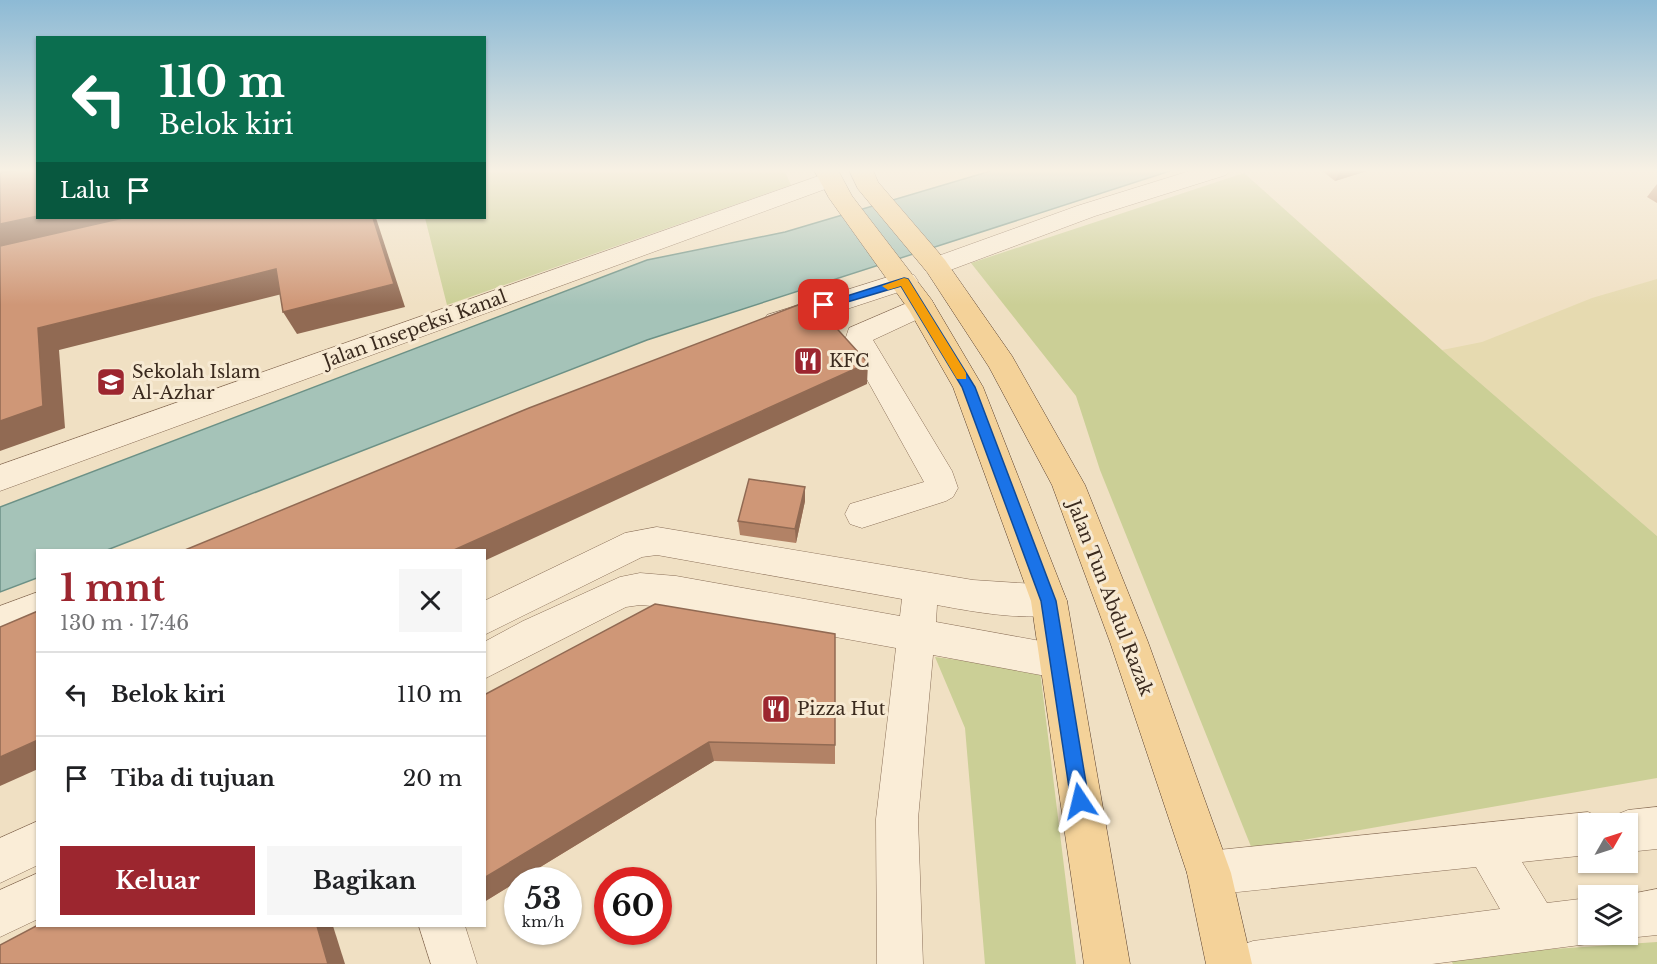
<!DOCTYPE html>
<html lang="id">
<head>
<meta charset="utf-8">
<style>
  :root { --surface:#fff; --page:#f6f6f6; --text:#202124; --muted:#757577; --line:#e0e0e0; --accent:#9c262f }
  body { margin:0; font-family:"Libre Baskerville",serif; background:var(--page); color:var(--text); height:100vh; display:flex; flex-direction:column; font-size:22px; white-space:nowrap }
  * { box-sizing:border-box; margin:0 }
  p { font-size:20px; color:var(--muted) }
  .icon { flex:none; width:33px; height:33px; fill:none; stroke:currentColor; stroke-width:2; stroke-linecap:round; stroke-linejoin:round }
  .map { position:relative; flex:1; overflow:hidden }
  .drawer { position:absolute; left:36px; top:549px; width:450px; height:378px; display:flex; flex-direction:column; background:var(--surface); border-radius:0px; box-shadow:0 2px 4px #0004 }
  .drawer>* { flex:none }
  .guide { position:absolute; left:36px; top:36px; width:450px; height:183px; border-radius:0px; box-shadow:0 2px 4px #0004; background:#0b6e4f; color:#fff; overflow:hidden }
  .needle { width:39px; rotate:51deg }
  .controls { position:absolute; left:1578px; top:813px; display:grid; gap:12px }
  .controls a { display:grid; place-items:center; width:60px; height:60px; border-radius:0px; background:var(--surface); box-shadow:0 2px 4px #0004; font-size:30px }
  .speed { position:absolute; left:504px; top:867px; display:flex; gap:12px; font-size:30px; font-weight:700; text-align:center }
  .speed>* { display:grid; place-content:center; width:78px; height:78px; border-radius:50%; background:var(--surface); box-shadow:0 2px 4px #0004; line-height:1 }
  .speed small { font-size:15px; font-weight:400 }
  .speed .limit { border:9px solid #d22; background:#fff; color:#111 }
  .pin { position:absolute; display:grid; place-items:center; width:51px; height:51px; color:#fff; margin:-26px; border-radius:12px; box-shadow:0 3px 9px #0006 }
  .me { position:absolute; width:66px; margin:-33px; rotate:350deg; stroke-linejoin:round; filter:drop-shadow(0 0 4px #0008) }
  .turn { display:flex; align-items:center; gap:21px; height:126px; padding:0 24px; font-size:27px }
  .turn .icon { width:78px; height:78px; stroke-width:2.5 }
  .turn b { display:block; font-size:42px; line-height:51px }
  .then { display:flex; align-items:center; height:57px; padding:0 24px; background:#0003; gap:12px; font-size:22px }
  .round { display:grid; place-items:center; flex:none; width:63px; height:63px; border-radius:0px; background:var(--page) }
  .headline { display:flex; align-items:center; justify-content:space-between; height:102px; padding:0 24px }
  h1 { font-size:36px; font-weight:700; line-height:45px; color:var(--accent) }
  .button { display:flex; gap:12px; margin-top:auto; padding:12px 24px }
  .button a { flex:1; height:69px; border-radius:0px; background:var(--accent); color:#fff; font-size:24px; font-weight:700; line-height:69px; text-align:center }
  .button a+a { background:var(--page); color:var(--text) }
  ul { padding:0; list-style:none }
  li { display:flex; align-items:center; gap:18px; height:84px; padding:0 24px; border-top:2px solid var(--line) }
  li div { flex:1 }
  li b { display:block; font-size:22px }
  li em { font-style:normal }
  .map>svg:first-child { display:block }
  .farmland { fill:#e6dab0 }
  .green { fill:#cbcf96 }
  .water { fill:#a5c3b8; stroke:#6c9186; stroke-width:1.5 }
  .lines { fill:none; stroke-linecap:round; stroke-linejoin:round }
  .minor-casing { stroke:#8b7059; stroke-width:1 }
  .major-casing { stroke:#593f2d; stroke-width:1 }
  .minor { fill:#faedd7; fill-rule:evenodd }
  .major { fill:#f4d299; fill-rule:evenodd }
  .wall { fill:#b28266 }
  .shaded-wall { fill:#916a53 }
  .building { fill:#cf9777; stroke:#916a53; stroke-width:1.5 }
  .route { fill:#1a73e8; stroke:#114b97; stroke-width:1.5 }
  .slow { fill:#f59e0b }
  .labels { text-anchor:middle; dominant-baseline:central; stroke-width:6; stroke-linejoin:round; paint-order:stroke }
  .street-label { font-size:18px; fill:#3a2a1e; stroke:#f7ead3 }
  .poi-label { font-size:18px; fill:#3a2a1e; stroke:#f7ead3; text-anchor:start }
</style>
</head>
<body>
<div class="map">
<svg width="1657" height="964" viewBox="0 0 1657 964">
  <rect width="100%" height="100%" fill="#f0e0c3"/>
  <path class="farmland" d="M1657,279V536L1442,350L1482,342L1592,298Z"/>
  <g class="green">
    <path d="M485,170H784L791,185L447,305L425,218H484Z"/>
    <path d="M1244,173L1442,350L1657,536V778L1252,849L1100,470L1076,396L971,263Z"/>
    <path d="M935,657L1040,671L1076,964H985L965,728Z"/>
    <path d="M1657,942V964H1453L1448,956Z"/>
  </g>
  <path class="water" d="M994,170H1173L647,340L107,550H38L37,578L0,592V507L647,260L785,232Z"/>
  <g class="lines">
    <g class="minor-casing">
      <g id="minor">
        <path d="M1193,170H1229L1226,175L1095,216L945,272L936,275L927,272L923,266L927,260L1077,206Z"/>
        <path d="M830,172L839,174L842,179L839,184L0,491V465Z"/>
        <path d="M904,272L914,275L918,281L914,287L777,332L767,329L763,322L767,315Z"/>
        <path d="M921,297L931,299L935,306L931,313L873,340L952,471L958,488L953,497L946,501L862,528L850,524L845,514L850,504L924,482L845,340L849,328Z"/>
        <path d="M657,527L973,580L1049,585L1062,590L1067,601L1062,612C1032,623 969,611 937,605L936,622L1057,644L1070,649L1076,661L1070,673L1057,678L933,655L918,819L923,964H877L876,819L896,648L676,608L640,605L626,607L484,679V642L523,621L620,577L640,573L676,576L900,616L902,599L657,555L642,557L484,635V601L625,533Z"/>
        <path d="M38,592V625L0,639V606Z"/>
        <path d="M1657,807V849L1628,852V824H1610L1613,816L1628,810Z"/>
        <path d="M1588,812L1603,819L1605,824H1588V855L1522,862L1547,903L1588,898V934H1605L1588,944L1432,964H1230L1236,947L1253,941L1500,909L1476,867L1209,895L1193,889L1187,873L1193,857L1209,851Z"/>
        <path d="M38,821V865L0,883V838Z"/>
        <path d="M38,873V919L0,937V890Z"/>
        <path d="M1657,889V935L1628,938L1620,934H1628V896H1620Z"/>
        <path d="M419,926H465L477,964H431Z"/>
      </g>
    </g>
    <g class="major-casing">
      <g id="major">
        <path d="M814,170H838L852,196L931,299L983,387L1067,601L1130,964H1084L1031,601L953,387L909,310L829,198Z"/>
        <path d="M849,170H873L878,182L945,260L1012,356L1085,485L1148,642L1231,873L1252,964H1206L1187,873L1110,642L1052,485L989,367L927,272L858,189Z"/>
      </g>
    </g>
    <use href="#minor" class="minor"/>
    <use href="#major" class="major"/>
  </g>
  <g class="wall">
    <path d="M1321,170H1370L1335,181Z"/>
    <path d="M1657,184V203L1647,197Z"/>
    <path d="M805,487V501L796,543L740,535L738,521Z"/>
    <path d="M835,634V764L714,761L519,880H518V881L484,902Z"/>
  </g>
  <g class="shaded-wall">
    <path d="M0,170H35L0,181Z"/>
    <path d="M1341,170H1370L1335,181Z"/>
    <path d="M38,216V218H153L0,251V224Z"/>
    <path d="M373,218H376L405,307L297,334L283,312Z"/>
    <path d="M276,269L290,292L59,350L65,428L0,451V421L38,328Z"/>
    <path d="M868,363L867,384L484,561V550H454Z"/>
    <path d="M805,487V501L796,543L795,529Z"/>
    <path d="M38,740V769L0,786V757Z"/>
    <path d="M709,742L714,761L519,880H518V881L484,902V878Z"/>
    <path d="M317,926H333L345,964H328Z"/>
  </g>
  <g class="building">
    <path d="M22,170H38V216L0,224V173Z"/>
    <path d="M123,218H373L394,284L283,312L276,269L38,328L43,406L0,421V246Z"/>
    <path d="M811,300L868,363L454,550H185L529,408Z"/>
    <path d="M749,479L805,487L795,529L738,521Z"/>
    <path d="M655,604L835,634V745L709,742L484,878V695Z"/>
    <path d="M38,611V740L0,757V627Z"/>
    <path d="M38,925L317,926L328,964H0V945Z"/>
  </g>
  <linearGradient id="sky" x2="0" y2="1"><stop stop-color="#8dbad5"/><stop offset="0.56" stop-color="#f8f1e4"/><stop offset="1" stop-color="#f8f1e4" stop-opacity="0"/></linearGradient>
  <rect width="1657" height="305" fill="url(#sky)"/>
  <path class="route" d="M904,278L908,279L975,387L1056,601L1089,801L1086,807L1080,810L1074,807L1071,801L1041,601L962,387L901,286L824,309L818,305Z"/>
  <path class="slow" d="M904,278L908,279L966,373V379H957L901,286L888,290L882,286Z"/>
  <defs>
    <g id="restaurant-square" transform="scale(1.5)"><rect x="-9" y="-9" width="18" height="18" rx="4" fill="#9c262f" stroke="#f7ead3"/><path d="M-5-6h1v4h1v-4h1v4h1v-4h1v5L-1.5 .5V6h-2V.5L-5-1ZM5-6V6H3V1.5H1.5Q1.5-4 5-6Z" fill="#fff"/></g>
    <g id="school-square" transform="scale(1.5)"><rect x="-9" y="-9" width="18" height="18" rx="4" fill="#9c262f" stroke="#f7ead3"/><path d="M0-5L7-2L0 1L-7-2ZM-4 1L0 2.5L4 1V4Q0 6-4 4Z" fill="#fff"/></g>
  </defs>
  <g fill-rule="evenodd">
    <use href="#restaurant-square" x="808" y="361"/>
    <use href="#school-square" x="111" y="382"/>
    <use href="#restaurant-square" x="776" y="709"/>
  </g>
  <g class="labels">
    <g class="street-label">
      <text transform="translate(415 329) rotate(-20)">Jalan Insepeksi Kanal</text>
      <text transform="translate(1110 598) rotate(69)">Jalan Tun Abdul Razak</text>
    </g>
    <g class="poi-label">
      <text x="829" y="361">KFC</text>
      <text x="132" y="372">Sekolah Islam<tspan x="132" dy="21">Al-Azhar</tspan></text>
      <text x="797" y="709">Pizza Hut</text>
    </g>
  </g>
</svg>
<div class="controls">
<a><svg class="needle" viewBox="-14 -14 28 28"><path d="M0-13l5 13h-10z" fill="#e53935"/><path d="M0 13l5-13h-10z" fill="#757577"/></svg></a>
<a><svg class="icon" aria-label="layers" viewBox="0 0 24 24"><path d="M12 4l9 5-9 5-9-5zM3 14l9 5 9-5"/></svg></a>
</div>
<div class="speed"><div>53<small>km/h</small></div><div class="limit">60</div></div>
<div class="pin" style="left:824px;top:305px;background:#d93025"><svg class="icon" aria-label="arrive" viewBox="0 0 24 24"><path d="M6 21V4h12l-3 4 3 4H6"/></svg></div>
<svg class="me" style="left:1080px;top:801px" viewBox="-20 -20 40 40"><path d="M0-17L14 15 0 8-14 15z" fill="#1a73e8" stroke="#fff" stroke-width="4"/></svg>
<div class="guide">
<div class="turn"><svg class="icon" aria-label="left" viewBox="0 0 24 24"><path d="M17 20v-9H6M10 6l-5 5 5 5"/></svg><div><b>110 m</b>Belok kiri</div></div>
<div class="then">Lalu<svg class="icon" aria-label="arrive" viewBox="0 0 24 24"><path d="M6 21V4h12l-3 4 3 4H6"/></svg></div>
</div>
<section class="drawer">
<div class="headline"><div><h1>1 mnt</h1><p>130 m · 17:46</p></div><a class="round"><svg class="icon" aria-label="close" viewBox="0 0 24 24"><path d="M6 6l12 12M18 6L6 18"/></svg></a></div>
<ul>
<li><svg class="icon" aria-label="left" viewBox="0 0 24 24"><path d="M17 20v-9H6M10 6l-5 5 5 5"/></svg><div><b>Belok kiri</b></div><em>110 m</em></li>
<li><svg class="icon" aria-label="arrive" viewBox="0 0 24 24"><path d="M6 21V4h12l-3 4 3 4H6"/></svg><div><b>Tiba di tujuan</b></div><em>20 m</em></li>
</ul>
<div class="button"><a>Keluar</a><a>Bagikan</a></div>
</section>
</div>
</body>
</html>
